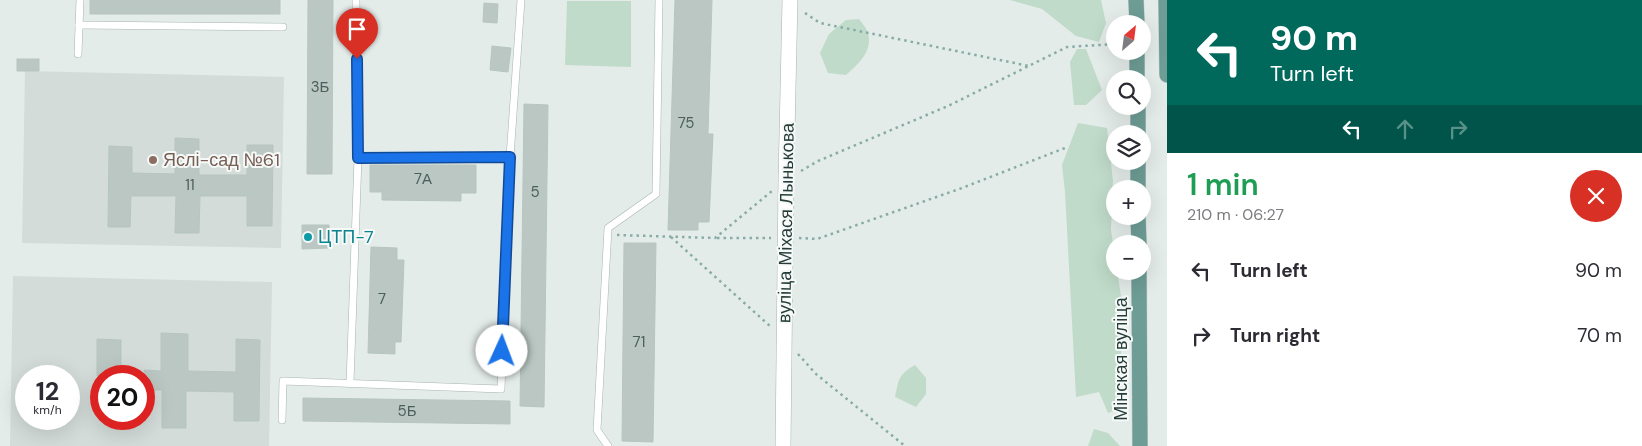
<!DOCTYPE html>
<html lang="en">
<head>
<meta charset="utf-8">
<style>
  :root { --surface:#fff; --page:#f7f7f7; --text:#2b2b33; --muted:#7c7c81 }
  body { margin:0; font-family:"DM Sans",sans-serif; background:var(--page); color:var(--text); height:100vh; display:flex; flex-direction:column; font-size:19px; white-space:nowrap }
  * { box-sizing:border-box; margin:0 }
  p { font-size:16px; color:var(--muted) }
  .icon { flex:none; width:28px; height:28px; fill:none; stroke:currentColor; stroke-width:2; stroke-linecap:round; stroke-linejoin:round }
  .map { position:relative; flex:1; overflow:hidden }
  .panel { display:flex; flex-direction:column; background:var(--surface); width:475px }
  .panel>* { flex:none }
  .banner { background:#00695c; color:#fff; overflow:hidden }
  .needle { width:32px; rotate:28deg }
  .fabs { position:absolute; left:1106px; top:15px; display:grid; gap:10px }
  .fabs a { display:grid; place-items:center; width:45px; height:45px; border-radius:50%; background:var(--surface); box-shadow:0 5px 20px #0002; font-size:25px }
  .speed { position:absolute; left:15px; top:365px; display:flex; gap:10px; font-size:25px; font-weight:700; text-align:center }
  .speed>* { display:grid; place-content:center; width:65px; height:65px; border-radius:50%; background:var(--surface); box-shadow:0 5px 20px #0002; line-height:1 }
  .speed small { font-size:12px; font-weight:400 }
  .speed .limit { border:8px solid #d22; background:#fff; color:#111 }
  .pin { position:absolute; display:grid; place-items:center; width:42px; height:42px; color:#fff; margin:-51px -21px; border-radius:50% 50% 50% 0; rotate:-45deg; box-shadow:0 0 5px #0007 }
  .pin .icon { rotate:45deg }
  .me { position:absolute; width:55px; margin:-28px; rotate:2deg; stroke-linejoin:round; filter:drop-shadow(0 0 4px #0008) }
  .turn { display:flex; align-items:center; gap:18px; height:105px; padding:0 20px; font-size:22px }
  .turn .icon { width:65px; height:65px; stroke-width:2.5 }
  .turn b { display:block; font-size:35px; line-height:42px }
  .lanes { display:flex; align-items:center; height:48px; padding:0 20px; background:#0003; justify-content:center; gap:25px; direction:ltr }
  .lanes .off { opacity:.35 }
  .round { display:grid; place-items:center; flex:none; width:52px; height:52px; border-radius:26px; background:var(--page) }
  .head { display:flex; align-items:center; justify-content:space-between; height:85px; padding:0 20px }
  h1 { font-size:30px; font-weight:600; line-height:38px; color:#1e9e55 }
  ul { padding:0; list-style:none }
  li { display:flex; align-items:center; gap:15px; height:65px; padding:0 20px }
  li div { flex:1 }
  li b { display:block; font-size:19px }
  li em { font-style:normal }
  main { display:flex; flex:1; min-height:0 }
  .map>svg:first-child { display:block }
  .built { fill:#d3dcd9; fill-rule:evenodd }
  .green { fill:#c0dbca }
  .building { fill:#bac7c3; stroke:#b7c5c1 }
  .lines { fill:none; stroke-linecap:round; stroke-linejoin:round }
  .service-casing { stroke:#a7b4b1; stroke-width:8 }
  .tertiary-casing { stroke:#a7b4b1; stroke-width:16 }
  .primary-casing { stroke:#c2c8c8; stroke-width:16 }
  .path { stroke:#88aca5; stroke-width:2.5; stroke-dasharray:2.5 4; stroke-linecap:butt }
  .service { stroke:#fff; stroke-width:7 }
  .tertiary { stroke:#fff; stroke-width:15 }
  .primary { stroke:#6e9d96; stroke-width:15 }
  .route-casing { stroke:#114b97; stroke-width:12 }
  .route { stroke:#1a73e8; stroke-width:9 }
  .education-dot { fill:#8d6e63; stroke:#f5f9f7; stroke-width:2 }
  .culture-dot { fill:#0f9aa8; stroke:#f5f9f7; stroke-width:2 }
  .labels { text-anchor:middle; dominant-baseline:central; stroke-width:4; stroke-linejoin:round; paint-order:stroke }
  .number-label { font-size:15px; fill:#4b5f5c }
  .education-label { font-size:18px; fill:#785e54; stroke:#f5f9f7; text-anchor:start }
  .street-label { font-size:18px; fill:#263c39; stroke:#f5f9f7 }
  .culture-label { font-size:18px; fill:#0d838f; stroke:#f5f9f7; text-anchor:start }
</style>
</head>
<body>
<main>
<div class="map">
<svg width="1167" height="446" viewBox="0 0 1167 446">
  <rect width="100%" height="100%" fill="#e4ecea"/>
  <g class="built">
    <path d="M25,71L284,77L281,248L22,243Z"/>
    <path d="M13,276L272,282L269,446H10ZM26,376H69V419H26ZM101,376H144V419H101Z"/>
  </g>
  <g class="green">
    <path d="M1010,0H1101L1106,23L1099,42L1076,36L1042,9Z"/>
    <path d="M567,1H631V67L565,65Z"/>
    <path d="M859,19C862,23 867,29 868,33C873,52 858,64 846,75L828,73L820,53L829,34L846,20Z"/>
    <path d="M1077,49H1086L1102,90L1086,105H1074L1070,62Z"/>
    <path d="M1078,123L1107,128L1113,181L1111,230L1115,255V271H1117L1121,296V408L1108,413L1099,392L1076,397L1065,192L1062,165Z"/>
    <path d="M915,365L926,378V394L916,407L895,397C899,379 898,375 915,365Z"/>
    <path d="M1094,429L1108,433L1120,446H1088Z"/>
  </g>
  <g class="building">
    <rect x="90" y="0" width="190" height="14"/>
    <path d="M308,0H333L332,174H307Z"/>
    <path d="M675,0H712L708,134H713L709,222H698V230H668Z"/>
    <path d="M484,3L498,4L497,23L483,22Z"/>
    <path d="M492,46L511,48L508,72L490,70Z"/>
    <rect x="17" y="59" width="22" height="12"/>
    <path d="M524,104L548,105L544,407L520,406Z"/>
    <path d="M175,138L199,139V175H247V145H273L272,226H247V196H200L199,233H175L176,196H131L130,227H108L109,146L132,147V173L175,174Z"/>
    <path d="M370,165H476V193H461V201L382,200V192H370Z"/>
    <path d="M302,225H329L330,248L302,249Z"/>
    <path d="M624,243H656L653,442L622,441Z"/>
    <path d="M371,247L397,248V260H404L401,342H395V354L368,353Z"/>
    <path d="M161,333L188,334V371L236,372V339L260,340L259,421H234V392L186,391V428H162V390H144V370L161,371Z"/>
    <path d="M97,339L121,340V376H97Z"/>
    <path d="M303,398L510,401V424L303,421Z"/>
  </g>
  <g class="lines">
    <g class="service-casing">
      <g id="service">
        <path d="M356,0L358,158L510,157L521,0"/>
        <path d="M79,25L283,27"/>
        <path d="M78,54L80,0"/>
        <path d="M350,383L358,158"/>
        <path d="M282,420L283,381L501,389L510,157"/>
        <path d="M608,446L597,430L608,228L656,194L659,0"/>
      </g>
    </g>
    <g class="tertiary-casing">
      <path id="tertiary" d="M783,446L786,179L790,0"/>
    </g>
    <g class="primary-casing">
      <g id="primary">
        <path d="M1136,0L1137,24"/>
        <path d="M1166,0L1167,75"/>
        <path d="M1137,51V79"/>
        <path d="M1138,106V134"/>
        <path d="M1138,161V189"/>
        <path d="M1138,216L1139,244"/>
        <path d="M1139,271L1140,446"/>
      </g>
    </g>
    <g class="path">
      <path d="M805,13L820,23L1029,66"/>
      <path d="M801,171L818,161L948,106L1067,47L1115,44"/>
      <path d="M617,235L715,238L772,191"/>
      <path d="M671,237L771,327"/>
      <path d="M717,238H771"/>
      <path d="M799,238L817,239L962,188L1065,148"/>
      <path d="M798,354L816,374L905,446"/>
    </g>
    <use href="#service" class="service"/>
    <use href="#tertiary" class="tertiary"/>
    <use href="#primary" class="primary"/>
  </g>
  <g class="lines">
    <g class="route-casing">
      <path id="route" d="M357,59L358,158L510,157L502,351"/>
    </g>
    <use href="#route" class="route"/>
  </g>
  <circle class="education-dot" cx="153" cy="160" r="5"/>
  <circle class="culture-dot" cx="308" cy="237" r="5"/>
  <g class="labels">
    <g class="number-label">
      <text x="320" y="87">3Б</text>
      <text x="686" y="123">75</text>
      <text x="423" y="179">7А</text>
      <text x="190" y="185">11</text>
      <text x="535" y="192">5</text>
      <text x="382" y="299">7</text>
      <text x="639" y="342">71</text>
      <text x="407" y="411">5Б</text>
    </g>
    <g class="education-label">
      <text x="163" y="160">Яслі-сад №61</text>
    </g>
    <g class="street-label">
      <text transform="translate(786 223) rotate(-89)">вуліца Міхася Лынькова</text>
      <text transform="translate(1121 359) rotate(-90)">Мінская вуліца</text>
    </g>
    <g class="culture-label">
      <text x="318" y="237">ЦТП-7</text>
    </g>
  </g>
</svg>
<div class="fabs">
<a><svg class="needle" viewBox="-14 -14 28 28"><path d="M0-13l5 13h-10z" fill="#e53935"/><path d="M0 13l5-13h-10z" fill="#7c7c81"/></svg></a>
<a><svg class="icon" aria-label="search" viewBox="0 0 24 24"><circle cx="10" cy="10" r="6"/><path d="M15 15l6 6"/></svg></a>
<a><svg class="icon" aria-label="layers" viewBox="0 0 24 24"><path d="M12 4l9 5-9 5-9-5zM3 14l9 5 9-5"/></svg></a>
<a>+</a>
<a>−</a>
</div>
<div class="speed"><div>12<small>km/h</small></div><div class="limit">20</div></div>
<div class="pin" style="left:357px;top:59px;background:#d93025"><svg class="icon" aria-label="arrive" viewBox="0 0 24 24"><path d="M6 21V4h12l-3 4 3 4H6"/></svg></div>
<svg class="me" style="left:502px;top:351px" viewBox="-20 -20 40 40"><circle r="19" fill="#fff"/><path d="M0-13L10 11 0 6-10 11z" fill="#1a73e8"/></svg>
</div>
<section class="panel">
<div class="banner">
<div class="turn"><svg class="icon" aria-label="left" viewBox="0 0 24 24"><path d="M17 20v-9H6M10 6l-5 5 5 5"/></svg><div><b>90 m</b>Turn left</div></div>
<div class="lanes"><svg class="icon" aria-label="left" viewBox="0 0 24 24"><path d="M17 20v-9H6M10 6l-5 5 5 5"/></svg><svg class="icon off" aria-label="ahead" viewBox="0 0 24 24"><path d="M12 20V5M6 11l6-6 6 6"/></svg><svg class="icon off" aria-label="right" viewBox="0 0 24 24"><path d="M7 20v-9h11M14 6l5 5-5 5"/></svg></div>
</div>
<div class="head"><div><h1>1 min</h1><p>210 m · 06:27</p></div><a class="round" style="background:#d93025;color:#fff"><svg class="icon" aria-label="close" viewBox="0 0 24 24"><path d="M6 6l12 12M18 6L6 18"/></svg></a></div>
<ul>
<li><svg class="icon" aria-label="left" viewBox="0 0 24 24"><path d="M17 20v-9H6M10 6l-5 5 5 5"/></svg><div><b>Turn left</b></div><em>90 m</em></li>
<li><svg class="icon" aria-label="right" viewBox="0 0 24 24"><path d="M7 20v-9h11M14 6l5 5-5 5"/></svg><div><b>Turn right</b></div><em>70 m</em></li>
</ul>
</section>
</main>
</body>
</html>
